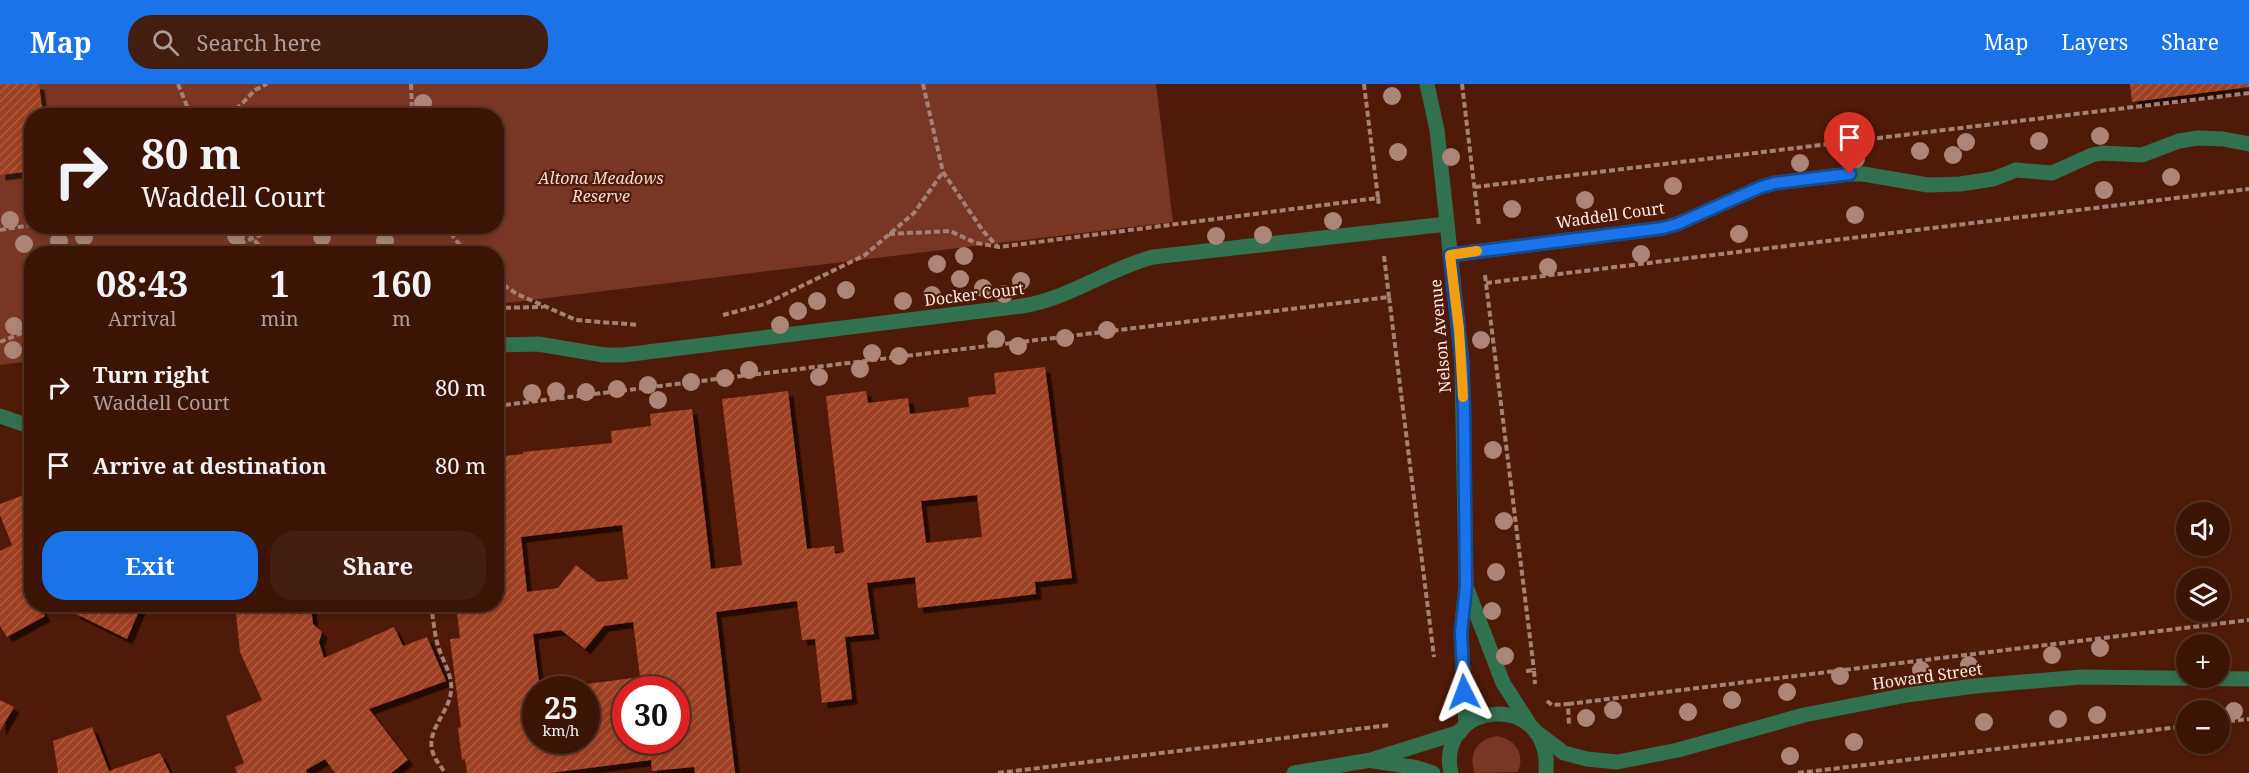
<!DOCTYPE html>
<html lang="en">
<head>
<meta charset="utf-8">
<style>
  :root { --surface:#3c1406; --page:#431d10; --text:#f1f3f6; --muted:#ac9e9b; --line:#553328; --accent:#1a73e8 }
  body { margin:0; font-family:"Noto Serif",serif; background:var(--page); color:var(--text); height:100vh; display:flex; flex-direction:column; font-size:22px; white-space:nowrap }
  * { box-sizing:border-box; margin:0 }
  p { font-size:20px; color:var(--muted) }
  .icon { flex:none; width:33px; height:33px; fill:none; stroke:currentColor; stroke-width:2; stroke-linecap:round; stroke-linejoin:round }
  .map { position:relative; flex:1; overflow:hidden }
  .drawer { position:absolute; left:24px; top:162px; width:480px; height:366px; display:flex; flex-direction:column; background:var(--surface); border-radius:24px; box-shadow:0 3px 9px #0003,0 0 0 2px var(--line) }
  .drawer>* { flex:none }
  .top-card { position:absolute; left:24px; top:24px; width:480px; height:126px; border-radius:24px; box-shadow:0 3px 9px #0003,0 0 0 2px var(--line); background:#3c1406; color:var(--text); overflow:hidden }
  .fabs { position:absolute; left:2176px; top:418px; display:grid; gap:12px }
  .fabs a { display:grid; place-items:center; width:54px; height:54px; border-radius:50%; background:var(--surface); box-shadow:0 3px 9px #0003,0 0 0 2px var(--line); font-size:30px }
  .speed { position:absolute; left:522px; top:592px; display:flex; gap:12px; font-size:30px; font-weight:700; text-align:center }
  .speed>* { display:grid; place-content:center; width:78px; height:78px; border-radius:50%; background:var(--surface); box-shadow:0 3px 9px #0003,0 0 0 2px var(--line); line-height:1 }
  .speed small { font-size:15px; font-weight:400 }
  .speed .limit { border:9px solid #d22; background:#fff; color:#111 }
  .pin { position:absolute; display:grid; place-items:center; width:51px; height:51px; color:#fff; margin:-62px -26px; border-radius:50% 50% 50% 0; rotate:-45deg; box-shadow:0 0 6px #0007 }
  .pin .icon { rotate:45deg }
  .me { position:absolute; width:66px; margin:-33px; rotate:357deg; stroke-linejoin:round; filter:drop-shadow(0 0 4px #0008) }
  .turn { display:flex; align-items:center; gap:21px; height:126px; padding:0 18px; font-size:27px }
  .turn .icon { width:78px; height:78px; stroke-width:2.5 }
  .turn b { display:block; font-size:42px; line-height:51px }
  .eta { display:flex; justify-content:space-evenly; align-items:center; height:102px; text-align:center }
  .eta b { font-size:36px; font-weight:700; line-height:42px }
  .button { display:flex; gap:12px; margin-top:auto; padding:12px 18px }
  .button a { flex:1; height:69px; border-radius:24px; background:var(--accent); color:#fff; font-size:24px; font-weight:700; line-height:69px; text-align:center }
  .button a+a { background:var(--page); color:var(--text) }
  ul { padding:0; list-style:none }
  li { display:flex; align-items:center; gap:18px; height:78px; padding:0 18px }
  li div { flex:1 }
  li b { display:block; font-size:22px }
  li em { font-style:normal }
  header { display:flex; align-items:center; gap:36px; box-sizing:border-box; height:84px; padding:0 30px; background:var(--accent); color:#fff }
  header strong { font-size:28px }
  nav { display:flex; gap:33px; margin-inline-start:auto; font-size:21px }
  .search { width:420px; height:54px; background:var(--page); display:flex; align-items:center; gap:15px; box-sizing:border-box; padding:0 21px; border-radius:24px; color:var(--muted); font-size:22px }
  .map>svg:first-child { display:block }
  .green { fill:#793723; fill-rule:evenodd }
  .building { fill:url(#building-hatch); fill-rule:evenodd; filter:url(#shadow) }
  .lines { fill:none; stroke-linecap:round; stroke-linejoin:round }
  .path { stroke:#a58074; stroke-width:4; stroke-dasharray:6 3; stroke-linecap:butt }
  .minor { stroke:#31714f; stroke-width:15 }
  .tree { fill:#ac8578 }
  .route-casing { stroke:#114b97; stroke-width:15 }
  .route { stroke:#1a73e8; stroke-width:10 }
  .slow { stroke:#f59e0b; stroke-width:10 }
  .labels { text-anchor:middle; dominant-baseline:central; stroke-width:4.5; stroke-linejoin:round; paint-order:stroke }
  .park-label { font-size:16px; font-style:italic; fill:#f7dcd3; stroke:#501a08 }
  .street-label { font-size:16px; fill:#fceae4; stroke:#501a08 }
</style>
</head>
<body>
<header>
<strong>Map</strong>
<div class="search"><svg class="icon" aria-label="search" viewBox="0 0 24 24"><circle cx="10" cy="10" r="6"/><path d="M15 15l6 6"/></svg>Search here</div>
<nav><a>Map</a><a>Layers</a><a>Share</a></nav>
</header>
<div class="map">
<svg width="2249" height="689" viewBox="0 0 2249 689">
  <defs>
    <pattern id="building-hatch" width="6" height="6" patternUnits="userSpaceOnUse" patternTransform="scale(1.5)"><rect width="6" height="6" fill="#9e4023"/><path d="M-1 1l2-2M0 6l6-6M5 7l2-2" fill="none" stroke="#ac5c43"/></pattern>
    <filter id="shadow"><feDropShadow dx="5.5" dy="5.5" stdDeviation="0" flood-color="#0009"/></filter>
  </defs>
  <rect width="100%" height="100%" fill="#501a08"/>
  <g class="green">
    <path d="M0,0H1156L1173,138L497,220L496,170H32L31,277L0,281ZM32,32H496V142H32Z"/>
    <path d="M1498,652C1516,656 1525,670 1518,688L1475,689C1467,670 1478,654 1498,652Z"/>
  </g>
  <g class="building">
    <path d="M0,0H39L43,32H32V87L0,91Z"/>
    <path d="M2130,0H2249V3L2132,18Z"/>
    <path d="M1045,283L1072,494L1035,498L1036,510L918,524L915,493L867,499L874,550L845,553L852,615L822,619L815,555L802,556L797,517L716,528L735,689H695L694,683L652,687L651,676L550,689H467L465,675L462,676L458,644L461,643L450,555L460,554L456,520H496V373L523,370V368L612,359L611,347L651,342L650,330L692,325L711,485L742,481L722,315L788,307L807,465L834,462L835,470L844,468L826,312L866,307L868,319L908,314L910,330L969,323L968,313L996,310L994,289ZM977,411L982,453L926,459L921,417ZM622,441L628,495L598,498L576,481L558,504L527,508L521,453ZM633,538L640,593L549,605L586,606V657H536V606H540L533,550L561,546L585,565L604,542ZM626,606H676V657H626Z"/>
    <path d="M32,408V491L24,495L32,508V520H38L45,532L7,553L0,542V467L12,461L0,431V420Z"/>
    <path d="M79,520H142L127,555L74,529Z"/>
    <path d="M235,520H323L311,523L313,540L322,548L319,558L324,574L394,543L403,562L427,553L446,597L369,625L408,676L391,689H335L325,675L306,686L307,689H237L235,683L244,679L226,632L262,616L240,568Z"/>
    <path d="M0,616L14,623L0,647Z"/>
    <path d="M92,643L109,687L160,669L170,689H58L53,657Z"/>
  </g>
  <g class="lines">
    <g class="path">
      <path d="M178,0L191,32"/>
      <path d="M411,0L412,32"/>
      <path d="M923,0L943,88L983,147L998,163"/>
      <path d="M1364,0L1378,114"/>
      <path d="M1462,0L1479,142"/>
      <path d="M230,32L255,6L267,0"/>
      <path d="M1475,103L2249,9"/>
      <path d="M244,142L252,154L268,170"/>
      <path d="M445,142L467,170"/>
      <path d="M0,146L32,141"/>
      <path d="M889,150L950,147L976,159L999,163L1378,114L1379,122"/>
      <path d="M215,170L282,142"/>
      <path d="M1384,172L1389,213"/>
      <path d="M1485,191L1534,586"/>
      <path d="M496,196L517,210L576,236L639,241"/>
      <path d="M1486,199L2249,105"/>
      <path d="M496,224L543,223"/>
      <path d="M723,231L765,220L865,171L914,129L943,88"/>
      <path d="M0,258L32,245"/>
      <path d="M496,322L1389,213L1434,573"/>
      <path d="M431,520C433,533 434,546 437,558C441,575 453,590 451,607C449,630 425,646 433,669C435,676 441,682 445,689"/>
      <path d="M1526,587L1534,586L1535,600"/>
      <path d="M1547,617L1552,621L1568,620L1569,641"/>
      <path d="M1568,620L2249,536"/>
      <path d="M2220,638L2249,635"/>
      <path d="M998,689L1390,641"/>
      <path d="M1798,689L2187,642"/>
    </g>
    <g class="minor">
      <path d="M1427,0L1437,46L1462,279L1466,502L1461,549L1466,641"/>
      <path d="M1450,171L1663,144L1677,140L1761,103L1775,99L1850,90H1863L1928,101L1960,100L1993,95L2016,86L2052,89L2092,71L2102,69L2142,71L2179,57L2198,54L2223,55L2249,60"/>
      <path d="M496,261L538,260L604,271H623L1022,222C1069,215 1107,185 1153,173L1447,140"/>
      <path d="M0,332L32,343"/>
      <path d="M1467,505L1503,599L1528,638"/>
      <path d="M1539,650L1564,669L1587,675L1617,678L1678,666L1804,631L1907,611L1975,602L2081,593L2249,595"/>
      <path d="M1374,677L1418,684L1433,689"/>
      <path d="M1294,689L1371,676L1460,648"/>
      <path d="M1451,689C1435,617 1553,604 1546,689"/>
    </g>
  </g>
  <g class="tree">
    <circle cx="1392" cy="12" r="9"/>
    <circle cx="423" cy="19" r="9"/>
    <circle cx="2100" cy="52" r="9"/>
    <circle cx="2039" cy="57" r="9"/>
    <circle cx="1966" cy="58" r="9"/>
    <circle cx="1920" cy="67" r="9"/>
    <circle cx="1398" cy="68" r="9"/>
    <circle cx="1953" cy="71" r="9"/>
    <circle cx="1451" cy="73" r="9"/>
    <circle cx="1856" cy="75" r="9"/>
    <circle cx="1800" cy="79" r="9"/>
    <circle cx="2171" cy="93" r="9"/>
    <circle cx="1673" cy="102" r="9"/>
    <circle cx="2104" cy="106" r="9"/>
    <circle cx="1585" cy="116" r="9"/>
    <circle cx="1512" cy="125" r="9"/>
    <circle cx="1855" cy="131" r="9"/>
    <circle cx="10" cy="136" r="9"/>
    <circle cx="1333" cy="137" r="9"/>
    <circle cx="1739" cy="150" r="9"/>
    <circle cx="1263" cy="151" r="9"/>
    <circle cx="236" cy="152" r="9"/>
    <circle cx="1216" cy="152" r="9"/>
    <circle cx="84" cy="153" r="9"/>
    <circle cx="322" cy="153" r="9"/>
    <circle cx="59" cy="157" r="9"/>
    <circle cx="385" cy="157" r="9"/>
    <circle cx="24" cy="160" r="9"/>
    <circle cx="1641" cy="170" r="9"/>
    <circle cx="964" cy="172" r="9"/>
    <circle cx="937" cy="180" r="9"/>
    <circle cx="1548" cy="183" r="9"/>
    <circle cx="960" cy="195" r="9"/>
    <circle cx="1021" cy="197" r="9"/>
    <circle cx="983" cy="204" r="9"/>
    <circle cx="846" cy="206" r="9"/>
    <circle cx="1004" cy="210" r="9"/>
    <circle cx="932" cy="211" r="9"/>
    <circle cx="817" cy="217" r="9"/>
    <circle cx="903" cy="217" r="9"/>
    <circle cx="798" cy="227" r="9"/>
    <circle cx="780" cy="241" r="9"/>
    <circle cx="14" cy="242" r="9"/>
    <circle cx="1107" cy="246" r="9"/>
    <circle cx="1065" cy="254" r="9"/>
    <circle cx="996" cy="255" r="9"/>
    <circle cx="1481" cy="256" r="9"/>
    <circle cx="1018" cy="262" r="9"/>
    <circle cx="13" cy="266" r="9"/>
    <circle cx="872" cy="269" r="9"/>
    <circle cx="899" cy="272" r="9"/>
    <circle cx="860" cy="285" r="9"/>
    <circle cx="749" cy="286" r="9"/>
    <circle cx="819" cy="293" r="9"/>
    <circle cx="725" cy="294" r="9"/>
    <circle cx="691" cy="298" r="9"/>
    <circle cx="648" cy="301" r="9"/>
    <circle cx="617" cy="305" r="9"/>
    <circle cx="556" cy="307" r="9"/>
    <circle cx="586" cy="308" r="9"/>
    <circle cx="532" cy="309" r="9"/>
    <circle cx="658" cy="316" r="9"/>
    <circle cx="1493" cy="366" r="9"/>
    <circle cx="1504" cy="437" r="9"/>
    <circle cx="1496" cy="488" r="9"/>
    <circle cx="1492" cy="527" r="9"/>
    <circle cx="2100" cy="564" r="9"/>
    <circle cx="2052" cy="571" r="9"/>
    <circle cx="1505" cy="572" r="9"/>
    <circle cx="1969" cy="581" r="9"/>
    <circle cx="1921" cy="586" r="9"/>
    <circle cx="1840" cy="592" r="9"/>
    <circle cx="1787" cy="608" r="9"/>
    <circle cx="1732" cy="616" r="9"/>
    <circle cx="1613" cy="626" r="9"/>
    <circle cx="2234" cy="627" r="9"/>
    <circle cx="1688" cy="628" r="9"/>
    <circle cx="2097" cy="631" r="9"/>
    <circle cx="1586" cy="634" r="9"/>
    <circle cx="2058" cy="635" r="9"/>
    <circle cx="1984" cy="638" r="9"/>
    <circle cx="1854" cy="658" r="9"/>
    <circle cx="1790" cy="672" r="9"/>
  </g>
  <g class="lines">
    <g class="route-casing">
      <path id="route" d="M1464,608L1461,549L1466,502L1464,326L1462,279L1450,171L1663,144L1677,140L1761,103L1775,99L1850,90"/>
    </g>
    <use href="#route" class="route"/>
    <path class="slow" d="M1463,313L1459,245L1450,171L1477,167"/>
  </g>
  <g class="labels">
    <g class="park-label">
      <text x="601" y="94">Altona Meadows<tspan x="601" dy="18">Reserve</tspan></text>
    </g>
    <g class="street-label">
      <text transform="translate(1610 131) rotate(-8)">Waddell Court</text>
      <text transform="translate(974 210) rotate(-7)">Docker Court</text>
      <text transform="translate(1440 252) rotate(-95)">Nelson Avenue</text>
      <text transform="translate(1927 592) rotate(-8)">Howard Street</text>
    </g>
  </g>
</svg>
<div class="fabs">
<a><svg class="icon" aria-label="sound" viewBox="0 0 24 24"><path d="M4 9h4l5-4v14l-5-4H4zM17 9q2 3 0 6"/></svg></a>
<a><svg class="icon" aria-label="layers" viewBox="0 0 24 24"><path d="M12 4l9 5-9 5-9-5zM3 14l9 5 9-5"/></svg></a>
<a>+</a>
<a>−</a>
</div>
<div class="speed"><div>25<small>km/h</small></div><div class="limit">30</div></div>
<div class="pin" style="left:1850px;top:90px;background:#d93025"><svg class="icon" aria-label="arrive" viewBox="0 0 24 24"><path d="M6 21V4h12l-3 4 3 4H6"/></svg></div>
<svg class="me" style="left:1464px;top:608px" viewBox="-20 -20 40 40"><path d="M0-17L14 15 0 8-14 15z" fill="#1a73e8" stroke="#fff" stroke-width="4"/></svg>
<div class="top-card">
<div class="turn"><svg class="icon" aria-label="right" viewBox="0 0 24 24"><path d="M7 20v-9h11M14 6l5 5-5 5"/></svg><div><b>80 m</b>Waddell Court</div></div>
</div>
<section class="drawer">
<div class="eta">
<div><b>08:43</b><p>Arrival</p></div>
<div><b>1</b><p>min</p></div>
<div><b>160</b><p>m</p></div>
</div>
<ul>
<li><svg class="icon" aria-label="right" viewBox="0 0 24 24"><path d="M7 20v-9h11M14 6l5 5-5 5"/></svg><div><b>Turn right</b><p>Waddell Court</p></div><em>80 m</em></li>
<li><svg class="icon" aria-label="arrive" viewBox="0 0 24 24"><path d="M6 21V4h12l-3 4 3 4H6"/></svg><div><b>Arrive at destination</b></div><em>80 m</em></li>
</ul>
<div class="button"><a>Exit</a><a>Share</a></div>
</section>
</div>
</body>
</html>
